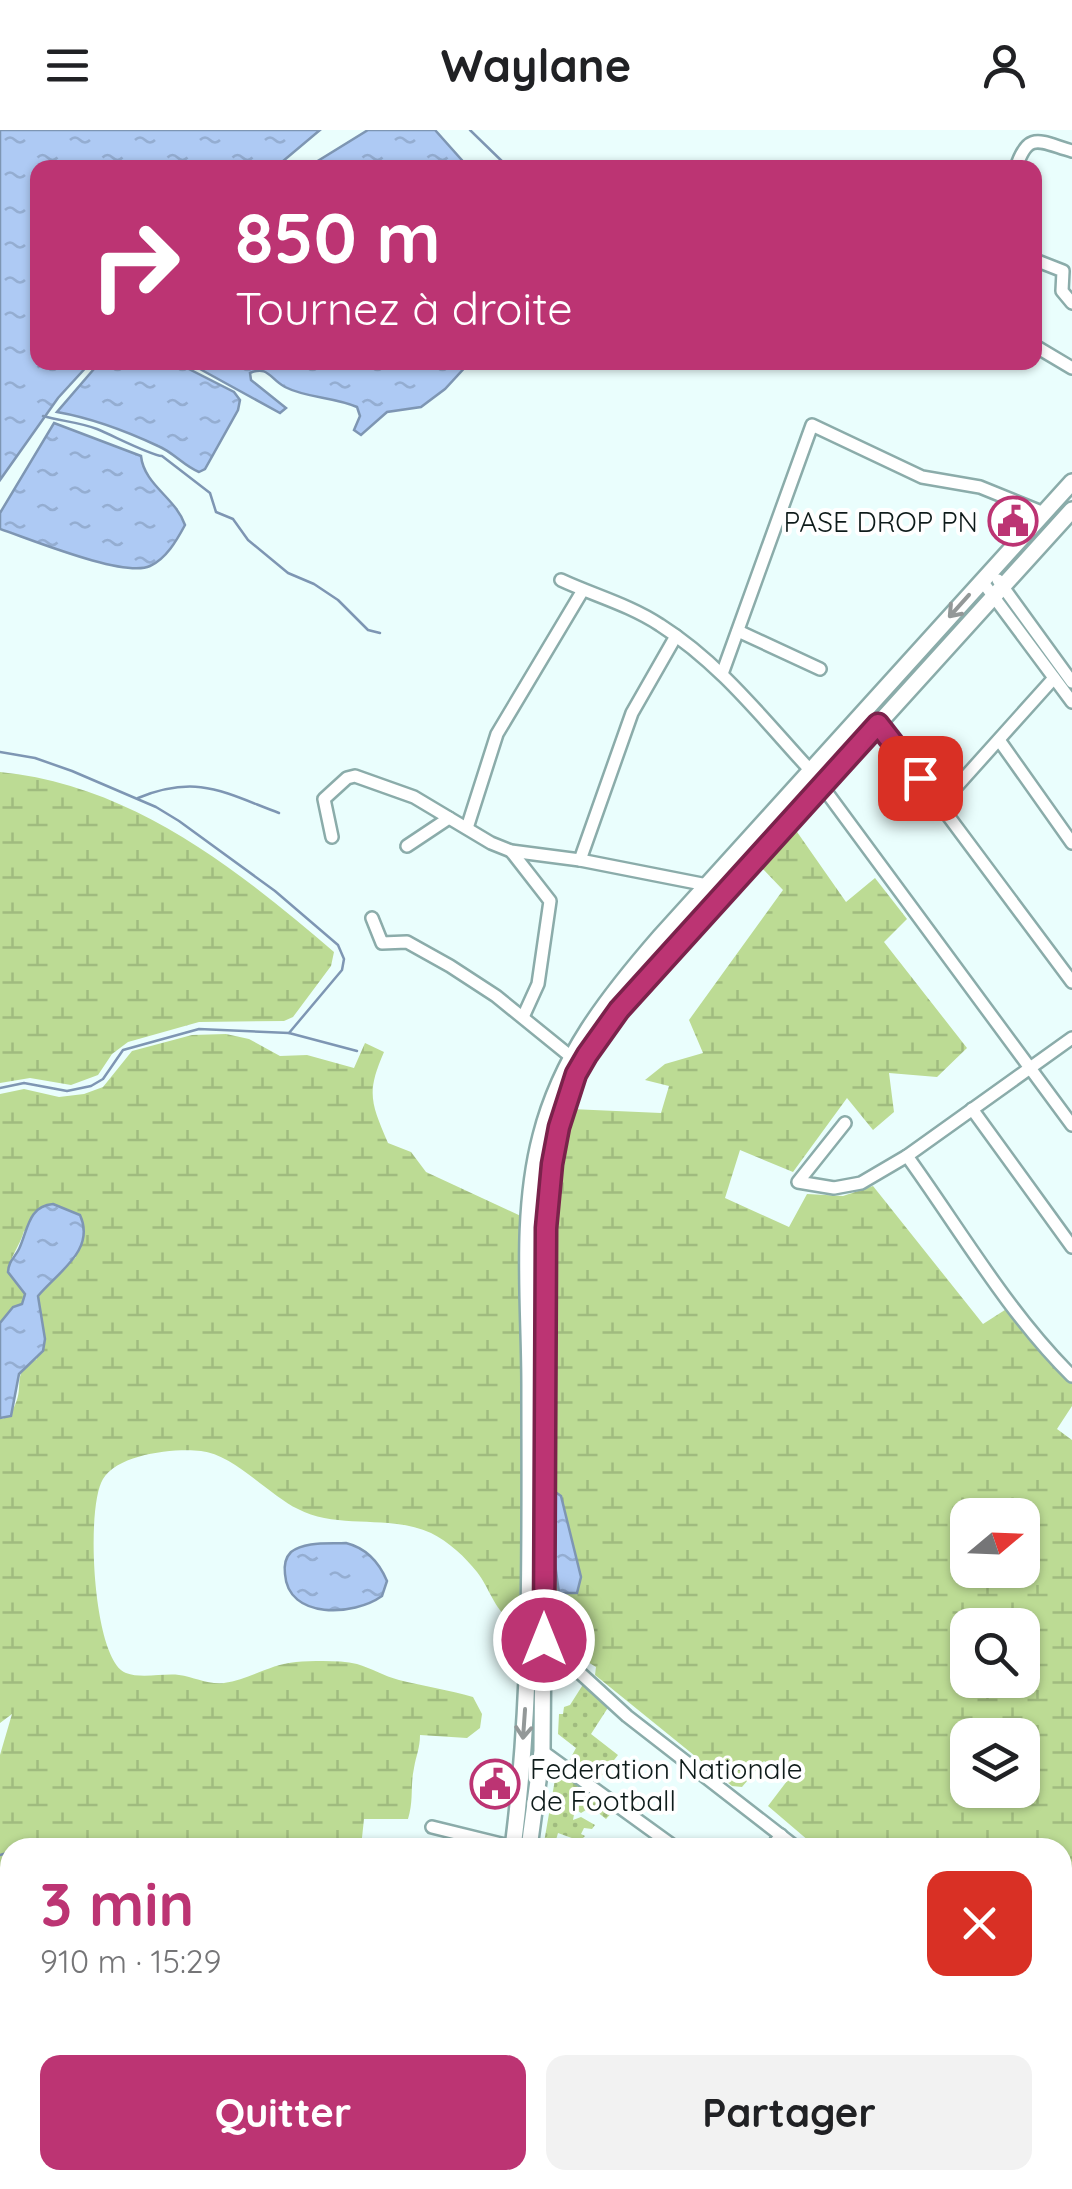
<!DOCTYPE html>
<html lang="fr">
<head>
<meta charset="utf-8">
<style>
  :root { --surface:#fff; --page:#f2f2f2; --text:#202124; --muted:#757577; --accent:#bc3473 }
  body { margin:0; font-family:Quicksand,sans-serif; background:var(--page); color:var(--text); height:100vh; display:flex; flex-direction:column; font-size:38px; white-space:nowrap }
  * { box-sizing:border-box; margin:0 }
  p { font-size:32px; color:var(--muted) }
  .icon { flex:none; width:55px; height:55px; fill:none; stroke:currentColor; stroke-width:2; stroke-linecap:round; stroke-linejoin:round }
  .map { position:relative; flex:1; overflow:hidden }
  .details { position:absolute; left:0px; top:1708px; width:1072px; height:352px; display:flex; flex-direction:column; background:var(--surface); border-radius:30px 30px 0 0; box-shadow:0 2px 8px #0004 }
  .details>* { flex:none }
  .guide { position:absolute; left:30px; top:30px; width:1012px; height:210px; border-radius:20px; box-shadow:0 2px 8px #0004; background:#bc3473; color:#fff; overflow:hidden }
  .needle { width:65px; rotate:71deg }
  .buttons { position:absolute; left:950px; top:1368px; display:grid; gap:20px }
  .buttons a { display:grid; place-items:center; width:90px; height:90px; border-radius:20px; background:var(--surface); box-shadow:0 2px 8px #0004; font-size:50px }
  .pin { position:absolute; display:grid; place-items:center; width:85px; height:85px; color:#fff; margin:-42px; border-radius:20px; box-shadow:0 5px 15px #0006 }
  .me { position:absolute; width:110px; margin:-55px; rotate:0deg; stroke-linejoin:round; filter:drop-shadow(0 0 8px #0008) }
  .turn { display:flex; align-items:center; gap:35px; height:210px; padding:0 40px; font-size:45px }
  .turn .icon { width:130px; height:130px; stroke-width:2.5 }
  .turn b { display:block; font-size:70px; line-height:85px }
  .round { display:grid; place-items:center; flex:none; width:105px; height:105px; border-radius:20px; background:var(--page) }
  .summary { display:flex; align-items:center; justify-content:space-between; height:170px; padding:0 40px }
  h1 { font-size:60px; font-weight:800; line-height:75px; color:var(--accent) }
  .button { display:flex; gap:20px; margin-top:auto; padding:20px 40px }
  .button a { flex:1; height:115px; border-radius:20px; background:var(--accent); color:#fff; font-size:40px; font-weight:800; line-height:115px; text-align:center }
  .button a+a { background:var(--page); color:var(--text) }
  header { display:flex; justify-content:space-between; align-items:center; height:130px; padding:0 40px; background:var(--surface); font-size:45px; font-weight:800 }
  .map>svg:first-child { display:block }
  .grass { fill:url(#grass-dots) }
  .wetland { fill:url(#wetland-marsh); fill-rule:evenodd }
  .garden { fill:#bcdb94 }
  .water { fill:url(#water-ripples); stroke:#7e96b3; stroke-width:2.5 }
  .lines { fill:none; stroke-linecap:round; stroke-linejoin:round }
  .stream { stroke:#7e96b3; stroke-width:2.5 }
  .minor-casing { stroke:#8bacaa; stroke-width:16 }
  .major-casing { stroke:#8bacaa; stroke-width:20 }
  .minor { stroke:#fff; stroke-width:11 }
  .major { stroke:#fff; stroke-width:15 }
  .oneway { stroke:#939898 }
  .route-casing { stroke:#7a224b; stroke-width:25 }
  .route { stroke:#bc3473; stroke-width:18 }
  .labels { text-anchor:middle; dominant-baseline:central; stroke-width:8; stroke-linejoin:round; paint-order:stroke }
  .poi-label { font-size:28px; fill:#0e1b1a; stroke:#fff; text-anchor:end }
</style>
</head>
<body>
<header><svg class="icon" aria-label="menu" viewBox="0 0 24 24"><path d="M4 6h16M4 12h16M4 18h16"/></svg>Waylane<svg class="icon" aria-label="person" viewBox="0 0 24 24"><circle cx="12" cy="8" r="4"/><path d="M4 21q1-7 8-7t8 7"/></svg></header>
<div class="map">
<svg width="1072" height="2059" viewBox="0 0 1072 2059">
  <defs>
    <pattern id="grass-dots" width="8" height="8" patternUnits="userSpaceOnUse" patternTransform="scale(2.5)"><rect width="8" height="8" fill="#bcdb94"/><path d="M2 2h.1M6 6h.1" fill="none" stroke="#a0bb7f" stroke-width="1.8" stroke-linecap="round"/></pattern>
    <pattern id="wetland-marsh" width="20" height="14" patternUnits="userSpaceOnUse" patternTransform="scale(2.5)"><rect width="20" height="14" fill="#bcdb94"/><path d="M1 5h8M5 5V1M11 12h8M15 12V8" fill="none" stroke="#a0bb7f"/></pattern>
    <pattern id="water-ripples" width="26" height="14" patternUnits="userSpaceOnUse" patternTransform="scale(2.5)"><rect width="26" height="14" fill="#aecaf4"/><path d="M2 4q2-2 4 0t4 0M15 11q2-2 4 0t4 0" fill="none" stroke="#94add1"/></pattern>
  </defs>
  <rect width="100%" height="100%" fill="#eafefd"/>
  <g class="grass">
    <path d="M584,1553L609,1576L591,1604L618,1625L596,1653L568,1633L576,1618L558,1604L559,1584H563L564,1577L570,1575Z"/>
    <path d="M557,1638L614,1680L606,1689L591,1677L581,1683L575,1679L573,1690L581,1687L595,1695L592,1699L584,1698L581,1704L585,1706L580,1711L558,1703L554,1717L543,1718Z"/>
  </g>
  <g class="wetland">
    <path d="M0,642C132,655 237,739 334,822L331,836L293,887L284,891L199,892L128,912L112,924L98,945L71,955L30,948L0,953Z"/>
    <path d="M795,699L846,772L875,748L907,789L884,812L967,918L937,947L889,943L894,982L873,1000L847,968L793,1042L740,1020L725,1068L789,1097L807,1064L843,1066L873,1056L983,1194L1008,1178L1072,1254V1276L1057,1299L1072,1310V1935L1062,1927V1718L816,1717L768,1676L787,1651L764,1631L742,1657L732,1656L595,1545L596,1537L537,1501L560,1042L571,979L661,983L669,956L645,950L665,934L703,923L689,890L783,760L760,736ZM968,1385H1022V1440H968ZM968,1495H1022V1550H968ZM968,1605H1022V1660H968Z"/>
    <path d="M226,904L249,909L280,926L307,925L354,938L365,913L384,922C366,963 371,973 388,1013L411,1022L426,1042L538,1094L518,1494C496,1486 491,1460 477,1442C466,1428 448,1411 431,1403C390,1384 338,1400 298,1379C269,1365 233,1324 201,1321C174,1318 118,1324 103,1349C85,1378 93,1531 126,1543C141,1549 164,1543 179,1545C194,1547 209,1555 224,1553C249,1550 270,1534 296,1532C314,1531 339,1530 357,1534C371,1538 384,1546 399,1550C424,1556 449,1560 473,1567L482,1584L480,1598L467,1608L420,1605C420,1618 416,1626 414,1638C410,1656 414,1669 408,1689H364L361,1717L10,1718V1993L0,1985V1625L12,1584L0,1593V1288L3,1289C7,1284 13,1281 15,1275C25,1254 10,1243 37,1229L38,1166L76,1127L24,1101C20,1116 9,1128 8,1142L25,1164L23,1174L13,1177L0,1194V964L24,959L59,967L84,964L103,957L132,921L192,905Z"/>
    <path d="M0,1996L10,2001V2050H246L249,2059H14L0,2038Z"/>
  </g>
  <path class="garden" d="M660,2050H766L768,2059H654L653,2052Z"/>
  <g class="water">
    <path d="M0,0H320L276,37L38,38V232L90,233L58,268L0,350Z"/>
    <path d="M368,0H435L468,37H308Z"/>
    <path d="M100,232L177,233L234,262L240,270L238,280L205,339L199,342C184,336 173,322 158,316C126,301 91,288 57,282Z"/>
    <path d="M189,233H469L445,259L421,277L387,282L361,305L354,300L360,286L357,277C334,267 306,268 285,257C270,249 268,235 250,243L251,250L286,278L280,283Z"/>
    <path d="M54,293L141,326C144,355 176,368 185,395C177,410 166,429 150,436C124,448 30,409 0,399V383Z"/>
    <path d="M53,1074L80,1085C96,1120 58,1142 38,1166L45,1209L43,1221L19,1244L11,1286L0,1288V1193L13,1177L22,1174L25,1164L8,1142C9,1130 14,1129 19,1119C28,1100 28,1076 53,1074Z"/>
    <path d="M551,1359L561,1366L581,1447L577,1463H559L548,1383Z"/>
    <path d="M346,1413C366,1418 379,1432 387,1451L382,1466C354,1486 288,1490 285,1444C284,1436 285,1428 291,1422C305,1411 329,1414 346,1413Z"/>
  </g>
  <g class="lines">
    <g class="stream">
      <path d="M470,0L509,38"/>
      <path d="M43,286C60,291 79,292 97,299C112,305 150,325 162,326L210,363L216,382L233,389L248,410L288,443L314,454L338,470L368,500L380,503"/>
      <path d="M0,622L35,628L72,641L156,677L179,691L275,761L338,815L344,829L342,840L289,903"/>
      <path d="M138,668C197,644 223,662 279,683"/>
      <path d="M0,958L24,953L67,961L91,956L103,949L123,920L199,899L289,903L357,921"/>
      <path d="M80,1718L97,1714L106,1718"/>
      <path d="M0,1725L10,1722"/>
    </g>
    <g class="minor-casing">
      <g id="minor">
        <path d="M1016,38C1028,0 1040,12 1072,21"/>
        <path d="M1035,130L1063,141L1062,161L1072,173"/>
        <path d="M1035,216L1072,238"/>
        <path d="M561,450C593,465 630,475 660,495C720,533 763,589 811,641"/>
        <path d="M998,450L1072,552"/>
        <path d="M982,451L1072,572"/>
        <path d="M738,501L820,539"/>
        <path d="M722,544L812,295L922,347L980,357L1044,383"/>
        <path d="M879,593L1072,852"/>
        <path d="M999,610L1072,713"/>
        <path d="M822,656L1072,995"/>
        <path d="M940,675L1054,548"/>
        <path d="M467,698L497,604L583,460"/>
        <path d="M332,707L324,669L347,648L355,646L414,667L491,713L511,721L580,730L707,755"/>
        <path d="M407,716L449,688"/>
        <path d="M511,721L550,771L538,854L523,887"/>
        <path d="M580,730L632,583L676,506"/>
        <path d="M372,788L382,813L407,812L450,836L496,866L570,926"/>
        <path d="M972,979L1072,1117"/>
        <path d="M845,993L798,1052L834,1058L861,1053L907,1026L1072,908"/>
        <path d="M907,1026C959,1098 1008,1183 1072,1246"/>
        <path d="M544,1510L627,1586L797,1718"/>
        <path d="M542,1621L676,1718"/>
        <path d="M432,1697L513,1717"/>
        <path d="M771,1718L781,1705"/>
        <path d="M1062,1938L1072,1951"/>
        <path d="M1062,2025L1072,2023"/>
        <path d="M800,2050L802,2059"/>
        <path d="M948,2050L950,2059"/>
        <path d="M557,2059L594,2050"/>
        <path d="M858,2059L874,2050"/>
      </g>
    </g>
    <g class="major-casing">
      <g id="major">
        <path d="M513,1718C533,1564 530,1410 530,1256C530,1175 520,1086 541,1006C561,927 607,868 660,807L1072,352"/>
        <path d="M529,1718L542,1621L546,1098C550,1046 555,993 576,945C586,922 605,901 619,880L1072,380"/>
        <path d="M476,2050L478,2059"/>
        <path d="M500,2050L502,2059"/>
      </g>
    </g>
    <use href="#minor" class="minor"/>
    <use href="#major" class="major"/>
  </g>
  <defs><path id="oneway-shaft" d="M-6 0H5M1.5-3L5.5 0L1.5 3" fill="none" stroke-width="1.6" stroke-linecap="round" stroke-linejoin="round" transform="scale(2.5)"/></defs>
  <g class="oneway">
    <use href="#oneway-shaft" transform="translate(959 476) rotate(132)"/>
    <use href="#oneway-shaft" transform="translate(524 1594) rotate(94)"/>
  </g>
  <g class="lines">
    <g class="route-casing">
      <path id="route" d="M544,1510L546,1098L552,1034L559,997L576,944L587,925L619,880L878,594L920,648"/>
    </g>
    <use href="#route" class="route"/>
  </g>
  <defs>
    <g id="civic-ring" transform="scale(2.5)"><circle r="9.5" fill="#fff" stroke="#bc3473" stroke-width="1.5"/><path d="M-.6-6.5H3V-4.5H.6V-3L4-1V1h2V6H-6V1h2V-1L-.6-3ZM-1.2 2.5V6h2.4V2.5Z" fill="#bc3473"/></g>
  </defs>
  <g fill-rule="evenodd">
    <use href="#civic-ring" x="1013" y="391"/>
    <use href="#civic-ring" x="495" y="1654"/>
  </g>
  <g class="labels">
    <g class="poi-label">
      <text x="978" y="391">PASE DROP PN</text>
      <text x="530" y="1638" text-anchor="start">Federation Nationale<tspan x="530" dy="32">de Football</tspan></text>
    </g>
  </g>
</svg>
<div class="buttons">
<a><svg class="needle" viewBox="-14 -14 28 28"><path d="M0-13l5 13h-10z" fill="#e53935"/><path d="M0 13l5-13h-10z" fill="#757577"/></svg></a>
<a><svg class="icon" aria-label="search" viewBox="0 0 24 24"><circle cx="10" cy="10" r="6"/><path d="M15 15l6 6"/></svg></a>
<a><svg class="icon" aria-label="layers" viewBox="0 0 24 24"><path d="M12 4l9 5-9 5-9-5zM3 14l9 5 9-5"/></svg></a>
</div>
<div class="pin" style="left:920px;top:648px;background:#d93025"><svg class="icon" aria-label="arrive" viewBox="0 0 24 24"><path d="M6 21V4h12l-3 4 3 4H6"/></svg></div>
<svg class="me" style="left:544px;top:1510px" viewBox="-20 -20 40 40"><circle r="17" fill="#bc3473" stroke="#fff" stroke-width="3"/><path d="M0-11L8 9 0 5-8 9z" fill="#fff"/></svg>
<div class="guide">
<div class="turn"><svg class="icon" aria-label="right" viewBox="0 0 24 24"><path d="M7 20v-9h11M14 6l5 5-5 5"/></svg><div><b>850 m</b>Tournez à droite</div></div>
</div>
<section class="details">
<div class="summary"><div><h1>3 min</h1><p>910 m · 15:29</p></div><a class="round" style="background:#d93025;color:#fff"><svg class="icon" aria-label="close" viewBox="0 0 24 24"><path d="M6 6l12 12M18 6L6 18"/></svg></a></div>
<div class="button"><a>Quitter</a><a>Partager</a></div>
</section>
</div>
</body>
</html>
